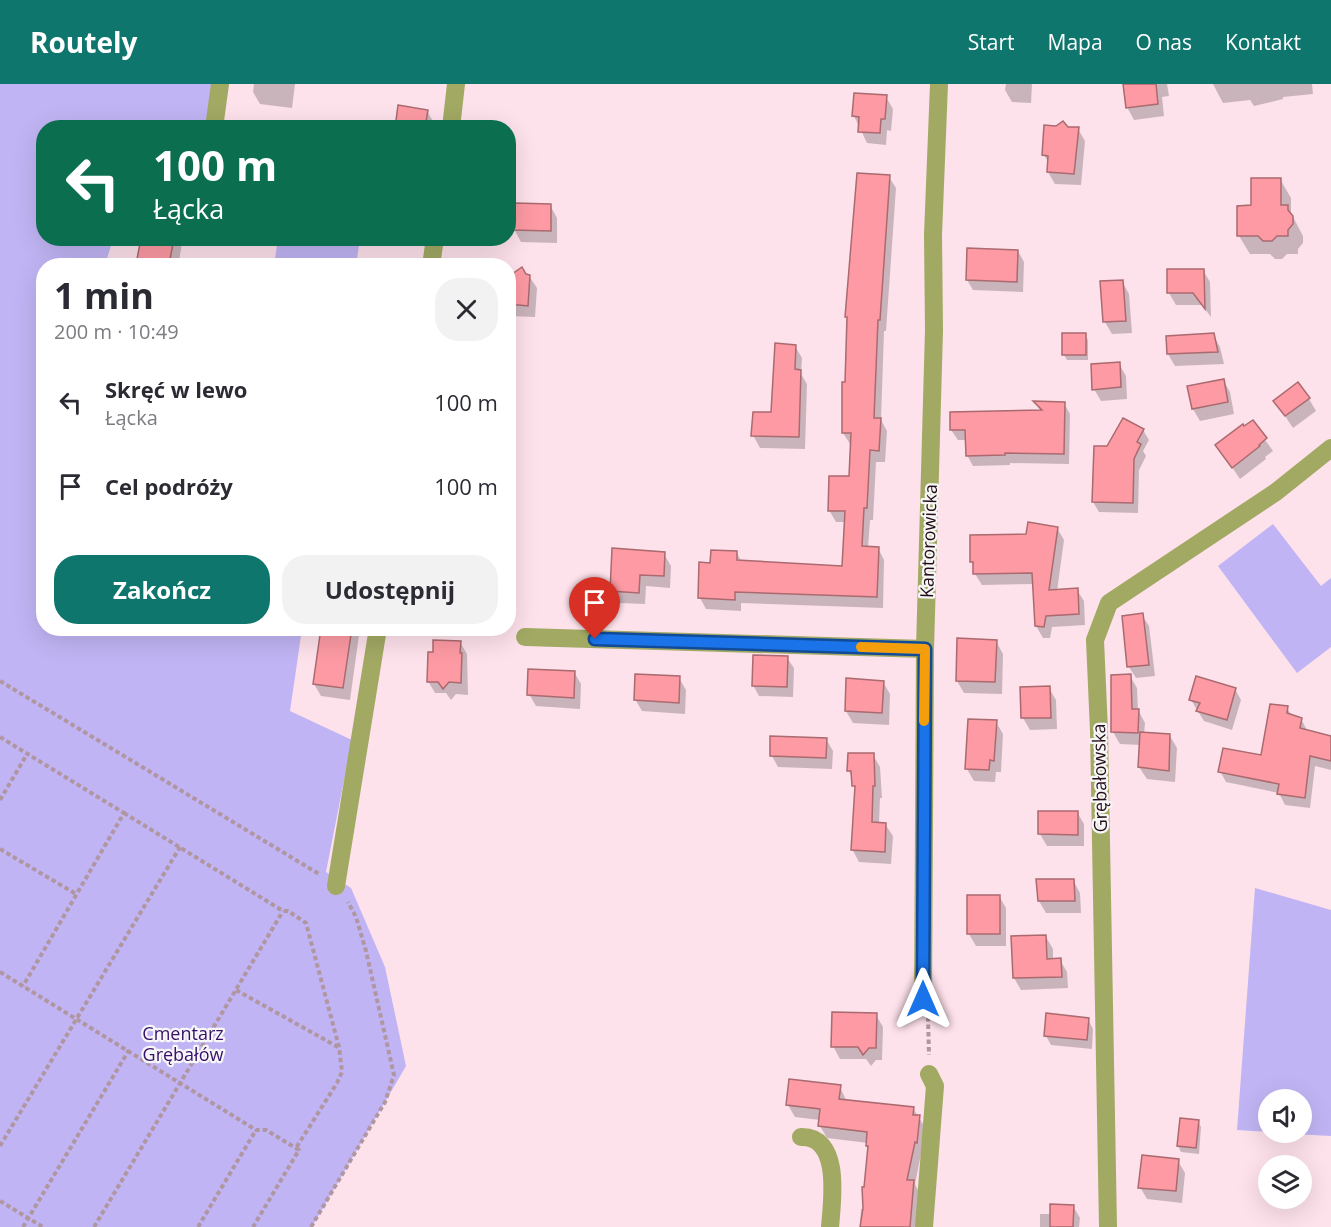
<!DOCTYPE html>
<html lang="pl">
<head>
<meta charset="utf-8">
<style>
  :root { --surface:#fff; --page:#f2f2f3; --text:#2b2b33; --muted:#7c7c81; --accent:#0f766e }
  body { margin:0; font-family:"Open Sans",sans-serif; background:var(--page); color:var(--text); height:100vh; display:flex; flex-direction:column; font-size:22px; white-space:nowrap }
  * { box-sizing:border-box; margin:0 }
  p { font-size:20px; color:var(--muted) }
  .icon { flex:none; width:33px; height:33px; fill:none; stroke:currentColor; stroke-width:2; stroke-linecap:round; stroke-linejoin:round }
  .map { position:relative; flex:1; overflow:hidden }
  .sheet { position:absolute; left:36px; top:174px; width:480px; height:378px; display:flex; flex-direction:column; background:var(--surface); border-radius:24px; box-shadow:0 6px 24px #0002 }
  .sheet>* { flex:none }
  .guide { position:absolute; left:36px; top:36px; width:480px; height:126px; border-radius:24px; box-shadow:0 6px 24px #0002; background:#0b6e4f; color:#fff; overflow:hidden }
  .controls { position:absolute; left:1258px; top:1005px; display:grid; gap:12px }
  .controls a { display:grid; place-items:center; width:54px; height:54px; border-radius:50%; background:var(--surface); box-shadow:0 6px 24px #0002; font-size:30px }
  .pin { position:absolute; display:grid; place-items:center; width:51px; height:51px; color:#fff; margin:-62px -26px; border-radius:50% 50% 50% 0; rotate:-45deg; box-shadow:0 0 6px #0007 }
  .pin .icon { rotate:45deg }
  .me { position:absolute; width:66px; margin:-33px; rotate:0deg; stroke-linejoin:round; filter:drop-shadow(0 0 4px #0008) }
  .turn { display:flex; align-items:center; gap:21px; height:126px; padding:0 18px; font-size:27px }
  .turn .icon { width:78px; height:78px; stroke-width:2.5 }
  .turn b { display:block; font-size:42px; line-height:51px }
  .round { display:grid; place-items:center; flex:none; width:63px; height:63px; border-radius:24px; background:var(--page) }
  .headline { display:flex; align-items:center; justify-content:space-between; height:102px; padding:0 18px }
  h1 { font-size:36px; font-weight:700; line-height:45px }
  .cta { display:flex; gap:12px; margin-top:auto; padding:12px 18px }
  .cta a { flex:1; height:69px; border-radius:24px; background:var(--accent); color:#fff; font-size:24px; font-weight:700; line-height:69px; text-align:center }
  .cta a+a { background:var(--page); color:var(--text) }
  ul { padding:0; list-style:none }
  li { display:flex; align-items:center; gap:18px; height:84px; padding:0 18px }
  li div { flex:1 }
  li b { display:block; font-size:22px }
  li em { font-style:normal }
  header { display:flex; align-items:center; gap:36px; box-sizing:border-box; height:84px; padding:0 30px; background:var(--accent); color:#fff }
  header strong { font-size:28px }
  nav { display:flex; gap:33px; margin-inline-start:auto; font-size:21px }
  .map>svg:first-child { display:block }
  .green { fill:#c1b4f4 }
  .shadow { fill:#0003 }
  .building { fill:#fd9aa3; stroke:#aa6a6f; stroke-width:1.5 }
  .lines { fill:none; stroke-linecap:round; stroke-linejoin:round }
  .path { stroke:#b096a0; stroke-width:4; stroke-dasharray:4.5 3; stroke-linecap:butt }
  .minor { stroke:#a2a963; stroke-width:18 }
  .route-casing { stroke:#114b97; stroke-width:15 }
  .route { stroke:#1a73e8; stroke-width:10 }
  .slow { stroke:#f59e0b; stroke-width:10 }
  .labels { text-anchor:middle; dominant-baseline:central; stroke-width:4.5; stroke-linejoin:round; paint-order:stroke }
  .street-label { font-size:18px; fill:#240d17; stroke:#f7f7f7 }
  .park-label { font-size:18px; fill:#36116c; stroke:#f7f7f7 }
</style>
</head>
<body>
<header>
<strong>Routely</strong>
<nav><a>Start</a><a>Mapa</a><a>O nas</a><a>Kontakt</a></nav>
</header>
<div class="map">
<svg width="1331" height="1143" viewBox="0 0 1331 1143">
  <rect width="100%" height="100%" fill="#fde1eb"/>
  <g class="green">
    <path d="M0,0H214L208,43L44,44V154L113,155L105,181L44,182V544L302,545L290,627L352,656L326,788L351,804L385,883L406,982L312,1143H0Z"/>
    <path d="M278,155H310L359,162L356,181H274Z"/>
    <path d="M1273,440L1321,502L1331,494V563L1297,589L1218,482Z"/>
    <path d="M1255,804L1331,826V1052L1276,1049L1302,1048V1016H1269V1048L1237,1046Z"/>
  </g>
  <g class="shadow">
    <path d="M254,0H295L292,24L260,20L253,8Z"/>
    <path d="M1006,0H1032L1031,19L1012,18L1005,6Z"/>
    <path d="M1125,0H1167L1169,12L1162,13L1164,32L1134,36L1127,23Z"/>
    <path d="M1213,0H1312L1313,10L1283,13V15L1254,22L1250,16L1223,19Z"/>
    <path d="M886,13L893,25L891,47L887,46L886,61L867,59L854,32Z"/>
    <path d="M427,27L434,39L433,44H396Z"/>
    <path d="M1067,44L1078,45L1085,57L1081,101L1055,100L1048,88L1049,79L1044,71Z"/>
    <path d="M889,93L896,104L886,247H884L881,336L887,347L885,378H876L873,436H870L868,464H878L884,476L883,524L741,519V527L706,525L700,514L711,480L736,468L742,478L844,484L846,438H836L829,426L851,394L852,360H850L843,349L849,236L847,233Z"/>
    <path d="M1280,95L1291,114V129L1303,152V159L1298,165V170H1287L1282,175H1275L1270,170H1250L1239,152L1253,123Z"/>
    <path d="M550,121L557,134V159L521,158L514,145Z"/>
    <path d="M142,154H183L178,182H142L139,175Z"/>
    <path d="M1018,167L1024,178L1023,208L973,206L967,196Z"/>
    <path d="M1203,186L1210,198L1211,233L1202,221H1176L1169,209Z"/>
    <path d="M508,190L529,192L537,204L535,233L508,232Z"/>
    <path d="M1122,197L1129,210L1132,249L1112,250L1105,238Z"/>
    <path d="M1085,250L1088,256V276H1067L1064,271Z"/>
    <path d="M1213,251L1220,263L1224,280L1175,282L1168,270L1167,253Z"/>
    <path d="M795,262L802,274L801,290L807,300L805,365L760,364L753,351L772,330Z"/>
    <path d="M1119,280L1126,292L1127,315L1101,317L1094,305Z"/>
    <path d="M1223,296L1230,308L1234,330L1200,337L1193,325L1189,303Z"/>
    <path d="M1309,315L1316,327L1293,344L1275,317Z"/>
    <path d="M1036,319H1064L1070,330L1069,380L1010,379V381L973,382L967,371V356H958L951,346L1041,328Z"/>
    <path d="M1252,338L1273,367L1265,373L1266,375L1240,395L1217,361Z"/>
    <path d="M1143,346L1149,356L1143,367L1146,372L1139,386L1138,429L1099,428L1093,418L1108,363Z"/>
    <path d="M1057,444L1064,456L1057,507L1077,506L1084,517L1085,541L1052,543L1050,554H1043L1036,542L1034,500L982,501L975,490L972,477Z"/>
    <path d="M664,470L671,482L670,504L646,502L645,520L619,519L612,507Z"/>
    <path d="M1142,531L1149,542L1155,592L1136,594L1129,583Z"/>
    <path d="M322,544H360L350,616L321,612L314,600Z"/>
    <path d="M996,557L1003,570L1002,610L964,609L957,597Z"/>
    <path d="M460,558L467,570L468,611L456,610L451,616L446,609H435L428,597Z"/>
    <path d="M787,574L794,584L793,613L759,612L753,601Z"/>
    <path d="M574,588L581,600L580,625L536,622L529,610Z"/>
    <path d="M1130,592L1137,604L1138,626L1145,639L1144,650L1170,652L1177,664L1175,698L1147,695L1139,683L1141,661L1120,660L1113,648Z"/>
    <path d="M679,594L686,606L685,630L642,627L635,615Z"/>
    <path d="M883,598L890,610L889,641L853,639L846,627Z"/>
    <path d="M1049,604L1056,616L1057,645L1030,646L1023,634L1022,605Z"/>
    <path d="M1235,605L1241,616L1232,646L1204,637L1191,616Z"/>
    <path d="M1287,624L1292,632L1301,635L1307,646L1331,654V686L1315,682L1310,724L1285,721L1279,709L1226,698L1220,687L1262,672Z"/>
    <path d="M996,638L1003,650L1001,688H996L995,698L974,697L967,685Z"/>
    <path d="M772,653L826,655L833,667L832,685L778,683L772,672Z"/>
    <path d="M873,671L880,683L882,714H880L879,740H885L893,752L891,780L859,778L852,765L856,706L853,695L849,687Z"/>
    <path d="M1077,728L1084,740V762H1047L1040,750Z"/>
    <path d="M1073,796L1080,809L1081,829H1046L1039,817Z"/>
    <path d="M999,812L1006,824V862H976L969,850Z"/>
    <path d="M1046,853L1053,865V876H1060L1067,888L1068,904L1021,906L1014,894Z"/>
    <path d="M876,931L883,943L882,976H876L871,982L866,975H840L833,962Z"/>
    <path d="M1088,935L1093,945L1092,965L1051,961L1046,952Z"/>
    <path d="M840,1003L847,1018L913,1024L926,1045L915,1100L920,1110L917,1143H860L861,1125H864L869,1065L868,1059L827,1054L820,1042V1036L795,1033L788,1021Z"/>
    <path d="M1198,1037L1201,1043L1199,1070L1181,1068L1178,1062Z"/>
    <path d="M1178,1077L1185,1089L1182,1119L1147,1115L1140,1103Z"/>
    <path d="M1073,1122L1080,1134L1079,1143H1040V1130H1051Z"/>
  </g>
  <g class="building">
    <path d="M1123,0H1156L1158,20L1126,24Z"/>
    <path d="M854,9L887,11L885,35H881L880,49L858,48L859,33L852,32Z"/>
    <path d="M398,21L428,26L425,44H395Z"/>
    <path d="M1063,37L1068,43H1079L1074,90L1047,88L1048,72L1042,71L1044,41L1056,42Z"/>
    <path d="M857,89L890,91L880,236H878L874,334H881L879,367L870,366L867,424H864L862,462L879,463L877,513L735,508V516L698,514L699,478L710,479L711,466L737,467V476L842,482L845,427H828L829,392H849L851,349H842V298H845L847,233H845Z"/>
    <path d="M1251,94H1281V121H1288V126L1293,132V140L1288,146V152H1277L1272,157H1263L1258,152H1237V122L1251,121Z"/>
    <path d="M514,119L551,120V147L512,146Z"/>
    <path d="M141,154H174L169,181L137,175Z"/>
    <path d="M967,164L1018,166L1017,198L966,196Z"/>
    <path d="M522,183L526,190L530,191L528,222L508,220V193Z"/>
    <path d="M1167,185H1204L1205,225L1193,209H1167Z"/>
    <path d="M1123,196L1126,237L1103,238L1100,197Z"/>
    <rect x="1062" y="249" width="24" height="22"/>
    <path d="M1214,249L1218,268L1167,270L1166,252Z"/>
    <path d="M775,259L796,261L795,285L801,286L799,353L751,352L753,328H771Z"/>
    <path d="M1120,278L1121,303L1092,306L1091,280Z"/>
    <path d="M1224,295L1228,318L1192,325L1187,302Z"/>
    <path d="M1298,298L1310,314L1285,332L1273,317Z"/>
    <path d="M1033,317L1065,318L1064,370L1005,369V371L966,372L965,346H950V328L1042,326Z"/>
    <path d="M1123,334L1144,345L1137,358L1141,360L1134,375L1133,419L1092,418L1094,362H1107Z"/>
    <path d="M1253,336L1267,354L1259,361L1260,362L1232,384L1215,361L1243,340L1244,342Z"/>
    <path d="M1028,438L1058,443L1049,506L1078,504L1079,530L1046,532L1044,543L1035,542L1032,489L973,490V478H970V451L1026,450Z"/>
    <path d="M612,464L665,468L664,492L640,491L639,509L610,507Z"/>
    <path d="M1143,529L1149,581L1127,583L1122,532Z"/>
    <path d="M321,544H352L343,604L313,600Z"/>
    <path d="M957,554L997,556L995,598L956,597Z"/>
    <path d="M433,556L461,557L460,569H462L461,599L449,598L443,605L438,598H427L428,568H433Z"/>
    <path d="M753,571L788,572L787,603L752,602Z"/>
    <path d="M528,585L575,587L574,614L527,611Z"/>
    <path d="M635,590L680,592L679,619L634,616Z"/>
    <path d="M1131,590L1132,625H1139L1138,649L1111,648V591Z"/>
    <path d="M1196,592L1236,604L1227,636L1196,627L1200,619L1189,616Z"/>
    <path d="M846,594L884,597L882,629L845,627Z"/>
    <path d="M1050,602L1051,634H1021L1020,603Z"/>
    <path d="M1270,620L1288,622L1287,629L1302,634L1300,644L1331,652V677L1310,672L1305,714L1277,710L1279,700L1218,688L1223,664L1261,671Z"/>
    <path d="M968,635L997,636L994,677L990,676L989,686L965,685Z"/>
    <path d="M1140,648L1170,650L1169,687L1138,683Z"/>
    <path d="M770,652L827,654L826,674L770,672Z"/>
    <path d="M848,669H874L875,702H873L872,738L886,739L885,768L851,766L855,702H852L851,687H847Z"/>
    <path d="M1038,727H1078V751L1038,750Z"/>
    <path d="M1036,795H1074L1075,817H1038Z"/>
    <rect x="967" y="811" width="33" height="39"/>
    <path d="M1046,851L1047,875L1061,874L1062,893L1013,894L1011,852Z"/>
    <path d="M832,928L877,929L876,964H869L863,971L858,963H831Z"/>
    <path d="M1046,929L1089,934L1087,956L1044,952Z"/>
    <path d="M789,995L841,1001L839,1015L914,1023L913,1031H920L917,1059L915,1058L907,1096H914L910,1143H860L863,1124L862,1103H864L868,1062H866L867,1048L818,1042L820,1025L786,1021Z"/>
    <path d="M1180,1034L1199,1036L1196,1064L1177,1062Z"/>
    <path d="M1142,1071L1179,1075L1176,1107L1138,1104Z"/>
    <path d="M1050,1120L1074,1121L1073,1143H1050Z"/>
  </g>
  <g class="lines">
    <g class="path">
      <path d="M0,597L319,790"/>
      <path d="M0,653L124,729L23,902"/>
      <path d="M0,716L27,670"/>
      <path d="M124,729L283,827H288L306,839L339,963L342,988L337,999L296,1064"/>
      <path d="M0,765L76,810"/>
      <path d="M0,888L256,1046H266L299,1066L253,1143"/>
      <path d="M236,906L338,963"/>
      <path d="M928,933L929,971"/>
      <path d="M0,1062L180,763"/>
      <path d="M0,1117L43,1143"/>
      <path d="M23,1143L129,966"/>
      <path d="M94,1143L283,827"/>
      <path d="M198,1143L256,1046"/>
      <path d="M311,1143L385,1018L394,991L366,867L356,833L348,818"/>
    </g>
    <g class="minor">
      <path d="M214,44L220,0"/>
      <path d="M451,44L456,0"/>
      <path d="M431,182L435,154"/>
      <path d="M525,553L925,565"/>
      <path d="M336,802L378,544"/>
      <path d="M923,915L925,565L934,246L933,151L939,0"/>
      <path d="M801,1053C842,1052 832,1118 830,1143"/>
      <path d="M924,1143L935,1002L929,990"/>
      <path d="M1108,1143L1099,647L1095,556L1109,519L1276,408L1331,364"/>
    </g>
  </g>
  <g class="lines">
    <g class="route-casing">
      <path id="route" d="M595,555L925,565L923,915"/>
    </g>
    <use href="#route" class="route"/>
    <path class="slow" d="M861,563L925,565L924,637"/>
  </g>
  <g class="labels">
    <g class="street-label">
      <text transform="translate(928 457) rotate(-88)">Kantorowicka</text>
      <text transform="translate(1099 694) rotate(-91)">Grębałowska</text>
    </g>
    <g class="park-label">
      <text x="183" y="949">Cmentarz<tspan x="183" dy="21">Grębałów</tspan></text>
    </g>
  </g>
</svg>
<div class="controls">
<a><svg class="icon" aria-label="sound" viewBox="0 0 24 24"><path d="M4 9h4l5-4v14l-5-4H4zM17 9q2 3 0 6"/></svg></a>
<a><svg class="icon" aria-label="layers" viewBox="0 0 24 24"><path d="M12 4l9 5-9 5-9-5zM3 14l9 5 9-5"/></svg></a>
</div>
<div class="pin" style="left:595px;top:555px;background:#d93025"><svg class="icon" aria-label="arrive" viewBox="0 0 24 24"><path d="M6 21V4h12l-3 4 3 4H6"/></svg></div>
<svg class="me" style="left:923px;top:915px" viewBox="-20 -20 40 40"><path d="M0-17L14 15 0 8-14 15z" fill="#1a73e8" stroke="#fff" stroke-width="4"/></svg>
<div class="guide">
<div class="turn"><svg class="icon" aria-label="left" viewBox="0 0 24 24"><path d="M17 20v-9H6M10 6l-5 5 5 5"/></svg><div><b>100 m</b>Łącka</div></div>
</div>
<section class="sheet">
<div class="headline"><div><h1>1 min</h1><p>200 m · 10:49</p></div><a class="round"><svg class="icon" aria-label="close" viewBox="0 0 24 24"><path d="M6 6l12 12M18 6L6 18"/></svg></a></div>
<ul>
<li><svg class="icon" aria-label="left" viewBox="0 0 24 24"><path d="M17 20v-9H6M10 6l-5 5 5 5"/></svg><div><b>Skręć w lewo</b><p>Łącka</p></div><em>100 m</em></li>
<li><svg class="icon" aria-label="arrive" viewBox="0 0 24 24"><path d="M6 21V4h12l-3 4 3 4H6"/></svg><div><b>Cel podróży</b></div><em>100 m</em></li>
</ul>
<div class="cta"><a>Zakończ</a><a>Udostępnij</a></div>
</section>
</div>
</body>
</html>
